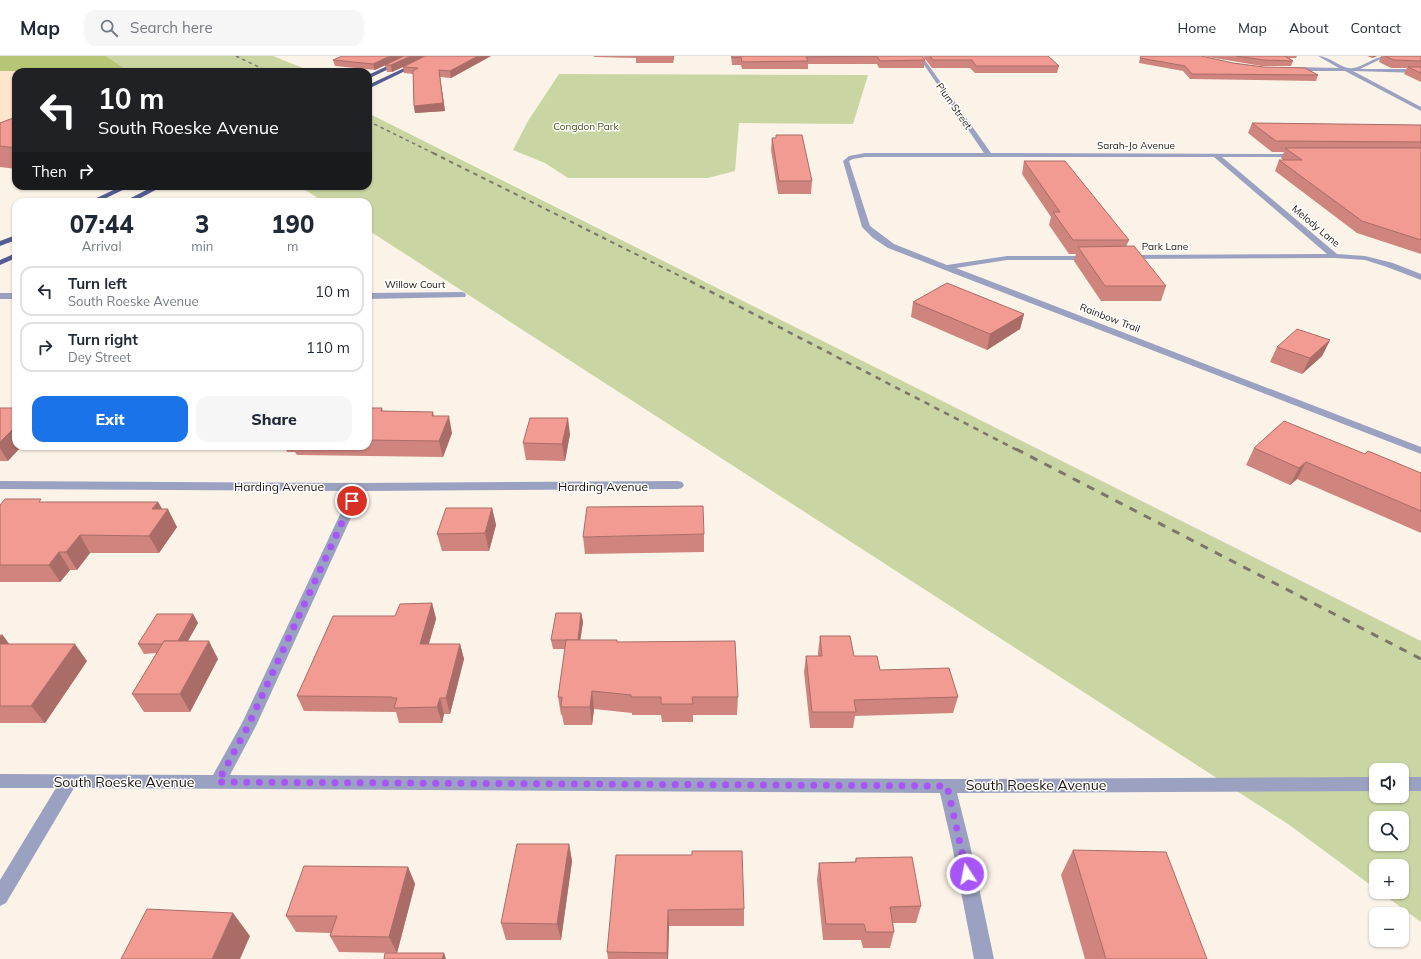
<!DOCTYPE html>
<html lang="en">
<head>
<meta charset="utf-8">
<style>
  :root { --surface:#fff; --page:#f6f6f7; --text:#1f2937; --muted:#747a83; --line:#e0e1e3; --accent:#1a73e8 }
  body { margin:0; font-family:Mulish,sans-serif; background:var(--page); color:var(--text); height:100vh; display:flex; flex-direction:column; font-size:15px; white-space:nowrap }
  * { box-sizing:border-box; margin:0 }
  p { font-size:13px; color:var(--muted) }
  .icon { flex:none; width:22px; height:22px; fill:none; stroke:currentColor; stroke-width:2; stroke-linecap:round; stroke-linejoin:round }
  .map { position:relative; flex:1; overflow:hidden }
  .side { position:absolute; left:12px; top:142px; width:360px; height:252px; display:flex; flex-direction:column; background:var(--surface); border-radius:12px; box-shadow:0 1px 3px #0004 }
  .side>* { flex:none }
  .top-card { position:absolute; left:12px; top:12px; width:360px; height:122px; border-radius:12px; box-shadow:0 1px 3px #0004; background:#202124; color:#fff; overflow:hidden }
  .tools { position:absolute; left:1369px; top:707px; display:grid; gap:8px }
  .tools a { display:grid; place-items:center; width:40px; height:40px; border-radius:8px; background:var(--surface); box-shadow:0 1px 3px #0004; font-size:20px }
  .pin { position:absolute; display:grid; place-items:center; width:34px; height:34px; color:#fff; margin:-17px; border:2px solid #fff; border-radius:50%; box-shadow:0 1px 4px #0007 }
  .me { position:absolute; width:44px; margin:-22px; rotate:349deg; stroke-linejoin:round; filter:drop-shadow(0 0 3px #0008) }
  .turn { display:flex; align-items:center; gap:14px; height:84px; padding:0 20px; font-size:18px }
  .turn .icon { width:52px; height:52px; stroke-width:2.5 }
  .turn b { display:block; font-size:28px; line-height:34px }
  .then { display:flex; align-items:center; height:38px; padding:0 20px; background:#0003; gap:8px; font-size:15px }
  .eta { display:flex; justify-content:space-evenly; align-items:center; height:68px; text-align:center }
  .eta b { font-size:24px; font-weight:800; line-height:28px }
  .cta { display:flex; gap:8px; margin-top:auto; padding:8px 20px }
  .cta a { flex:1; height:46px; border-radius:12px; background:var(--accent); color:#fff; font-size:16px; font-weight:800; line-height:46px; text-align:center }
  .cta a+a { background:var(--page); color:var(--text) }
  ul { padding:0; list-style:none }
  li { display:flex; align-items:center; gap:12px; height:50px; margin:0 8px 6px; padding:0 12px; border:2px solid var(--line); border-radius:12px }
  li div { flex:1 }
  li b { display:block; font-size:15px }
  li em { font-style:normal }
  header { display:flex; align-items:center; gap:24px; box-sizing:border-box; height:56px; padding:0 20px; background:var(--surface); border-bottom:1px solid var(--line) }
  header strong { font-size:19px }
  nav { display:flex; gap:22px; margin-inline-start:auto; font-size:14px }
  .search { width:280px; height:36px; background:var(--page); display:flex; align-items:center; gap:10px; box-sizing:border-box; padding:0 14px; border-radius:12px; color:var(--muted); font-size:15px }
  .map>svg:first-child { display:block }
  .built { fill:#fde6cb }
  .green { fill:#c9d5a2; fill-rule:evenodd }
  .forest { fill:#b5c677 }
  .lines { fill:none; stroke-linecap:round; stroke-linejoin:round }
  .minor { fill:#9ba1c1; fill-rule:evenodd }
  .major { fill:#545c93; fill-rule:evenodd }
  .rail-far3 { stroke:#7d756a; stroke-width:1.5; stroke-dasharray:3.5 3.5; stroke-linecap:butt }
  .rail-far2 { stroke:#7d756a; stroke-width:2; stroke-dasharray:4.5 4.5; stroke-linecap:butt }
  .rail-far1 { stroke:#7d756a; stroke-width:2.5; stroke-dasharray:5.5 5.5; stroke-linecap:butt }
  .rail { stroke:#7d756a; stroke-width:3; stroke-dasharray:8 8; stroke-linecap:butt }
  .wall { fill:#cf857e }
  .shaded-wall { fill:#a96c67 }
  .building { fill:#f19b93; stroke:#a96c67 }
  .route { stroke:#a855f7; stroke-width:7; stroke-dasharray:0 12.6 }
  .labels { text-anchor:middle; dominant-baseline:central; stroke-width:3; stroke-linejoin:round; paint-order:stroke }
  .far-street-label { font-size:10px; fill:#1b140a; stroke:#fff }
  .far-park-label { font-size:10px; fill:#465016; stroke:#fff }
  .street-label { font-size:12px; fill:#1b140a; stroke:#fff }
  .near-street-label { font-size:14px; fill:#1b140a; stroke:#fff }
</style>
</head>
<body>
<header>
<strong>Map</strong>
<div class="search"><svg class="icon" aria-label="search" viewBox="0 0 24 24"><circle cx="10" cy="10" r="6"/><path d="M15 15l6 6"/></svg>Search here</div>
<nav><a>Home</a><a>Map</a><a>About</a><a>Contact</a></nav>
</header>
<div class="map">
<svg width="1421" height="903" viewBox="0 0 1421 903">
  <rect width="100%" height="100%" fill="#fcf3e8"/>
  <path class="built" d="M0,15L76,16H16V67L0,72Z"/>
  <g class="green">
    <path d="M106,0H273L313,16H130Z"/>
    <path d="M559,18L868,19L853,68L739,67L735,115L708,122H568L545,107L513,94L528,65Z"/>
    <path d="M368,57L1421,585V866L1380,836H1402V810H1376V833L1288,768L368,174V146H324L299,130H368ZM1376,714H1402V740H1376ZM1376,762H1402V788H1376Z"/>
  </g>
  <path class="forest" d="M0,0H106L130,16L0,15Z"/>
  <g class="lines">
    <g class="minor">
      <path d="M918,0H922L991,97L1300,98V100L1298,101H1222L1337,198L1365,200L1393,207L1421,218V224L1387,211L1365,204L1335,202L1125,203L1124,201L1128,199L1327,198L1214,101H865L853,103L849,105L870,170L894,188L947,209L1007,200H1095L1096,202L1092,204H1007L956,212L1421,391V398L888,192L873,182L862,171L843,105L849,100L865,97H984Z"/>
      <path d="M1318,0C1330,0 1342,14 1353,12C1363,11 1375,0 1387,0L1360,13H1421V17L1353,15L1421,51V55L1345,15H1292L1289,13L1292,11L1339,12Z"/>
      <path d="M462,236L465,237L466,239L465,241L368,243V237Z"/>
      <rect x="0" y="237" width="16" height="6"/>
      <path d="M0,425L359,427L678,425L682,426L684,429L682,432L678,433L363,435L256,670L230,719L947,723L1376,721V735L957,737L970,789L994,903H974L952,789L940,737L74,732L6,847L0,850V824L56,732H0V718L213,719L242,667L351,435L0,433Z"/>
      <rect x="1402" y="721" width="19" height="14"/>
    </g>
    <g class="major">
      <path d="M409,0H415L368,23V19Z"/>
      <path d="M430,0H436L368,33V29Z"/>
      <path d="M122,130H131L98,146H88Z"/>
      <path d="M154,130H163L133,146H123Z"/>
      <path d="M16,179V184L0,190V185Z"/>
      <path d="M16,197V202L0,209V204Z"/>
    </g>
    <g class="rail-far3">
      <path d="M236,0L269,16"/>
      <path d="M368,65L435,98"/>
    </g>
    <path class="rail-far2" d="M433,97L692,226"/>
    <path class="rail-far1" d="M690,225L1017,394"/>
    <path class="rail" d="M1016,393L1421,603"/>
  </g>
  <g class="wall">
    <path d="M491,0L451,22L440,21L445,55L415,57L414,50L413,18L404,17L403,11L392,16H387L385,9L375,14L335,10L333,4Z"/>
    <path d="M594,0H674L673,7H636V2L594,1Z"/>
    <path d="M731,0H922L925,4L924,12H879L877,8H808V13H742L741,9H732Z"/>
    <path d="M923,0H1048L1059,10L1057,17H975L970,12H932Z"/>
    <path d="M1202,0H1297L1296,2H1289L1293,5L1291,10H1262Z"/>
    <path d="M1367,0H1377L1372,2Z"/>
    <path d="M1381,0H1421V26L1404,18L1407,12H1391L1379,6Z"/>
    <path d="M1140,2L1233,7L1318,19L1316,25L1190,23L1183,15L1139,7Z"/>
    <path d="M16,61V113L0,111V67Z"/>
    <path d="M1252,67L1421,69V198L1357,177L1275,115L1279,104H1283L1281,102L1284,96H1272L1248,77Z"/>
    <path d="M776,79L812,125L811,138H778L771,94L772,82H776Z"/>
    <path d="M1024,105L1129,184L1126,191L1166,230L1161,245H1101L1074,205L1076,198H1069L1049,169L1051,161L1022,118Z"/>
    <path d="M913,246L1024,258L1020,273L987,294L911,261Z"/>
    <path d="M1330,284L1322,300L1302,318L1270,306L1277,291Z"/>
    <path d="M0,352L8,405H0Z"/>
    <path d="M368,352H382L383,355L433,356L434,360L452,377L443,401L297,399L295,396H287L285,390H368Z"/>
    <path d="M570,378L565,405L526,404L523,387Z"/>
    <path d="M1254,392L1365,398L1421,417V477L1297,423L1290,429L1246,409Z"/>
    <path d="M43,446H158L162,453L177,471L159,497H90L77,514H70L60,526H0V449Z"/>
    <path d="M492,452L496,469L489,495H442L437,478Z"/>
    <path d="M704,478V496L585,498L583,481Z"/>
    <path d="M432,547L436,563L429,588H460L464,603L450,658H444L442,667H399L396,656L304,655L297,640L395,560Z"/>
    <path d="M581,557L583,566L580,584H617V586L738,641L737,659H693V666H662L661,659H632V657L594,653L592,669H564L562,659H561L558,641L565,593H553L551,584Z"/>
    <path d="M193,558L198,567L188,585L218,603L190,656H144L132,638L157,597L144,598L138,588Z"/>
    <path d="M0,578L9,588L87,605L45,667H0Z"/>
    <path d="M820,580L854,600L880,614L958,641L953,657L855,660L853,672H810L804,616L806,600H818V596Z"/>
    <path d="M569,788L572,805L561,884H506L501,867Z"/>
    <path d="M1073,794L1207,903H1085L1061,819Z"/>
    <path d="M692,799L744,853V870H669L668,903H608L607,896Z"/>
    <path d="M856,802L921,850L916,867H893L894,876L890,892H863L861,884H823L817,824L819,807L855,806Z"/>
    <path d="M408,811L415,828L397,897L339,896L330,880L331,877L296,876L286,860Z"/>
  </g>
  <g class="shaded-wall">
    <path d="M390,0H405L375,14L373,8Z"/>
    <path d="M411,0H426L392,16L391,9Z"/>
    <path d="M478,0H491L451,22L450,15Z"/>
    <path d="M673,0H674L673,7Z"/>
    <path d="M1373,0H1377L1372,2Z"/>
    <path d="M439,14L445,55L415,57L414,50Z"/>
    <path d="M1024,258L1020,273L987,294L990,278Z"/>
    <path d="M1330,284L1322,300L1302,318L1310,302Z"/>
    <path d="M449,360L452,377L443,401L439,385Z"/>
    <path d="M568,362L570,378L565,405L562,388Z"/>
    <path d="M16,370V390H22L8,405L0,392V386Z"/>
    <path d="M1306,406L1297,423L1290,429L1299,412Z"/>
    <path d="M158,446L165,458L168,453L177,471L159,497L149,480L152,453Z"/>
    <path d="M492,452L496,469L489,495L485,477Z"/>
    <path d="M80,479L90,497L77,514L66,496Z"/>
    <path d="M59,496L70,514L60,526L49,509Z"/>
    <path d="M432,547L436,563L424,603L420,588Z"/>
    <path d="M581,557L583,566L579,593L578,584Z"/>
    <path d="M193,558L198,567L181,597L176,588Z"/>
    <path d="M2,578L15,596L0,595V581Z"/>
    <path d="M209,585L218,603L190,656L180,638Z"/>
    <path d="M75,588L87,605L45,667L31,650Z"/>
    <path d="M460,588L464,603L450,658L446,642Z"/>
    <path d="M592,635L594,653L592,669L590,651Z"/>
    <path d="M440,642L444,658L442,667L437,651Z"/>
    <path d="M569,788L572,805L561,884L557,868Z"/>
    <path d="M408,811L415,828L397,897L389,881Z"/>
    <path d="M668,854L669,870L668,903H667V897Z"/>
    <path d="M233,857L250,880L240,903H212Z"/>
    <path d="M444,897L446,903H442Z"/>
  </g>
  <g class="building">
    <path d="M342,0H390L373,8L333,4Z"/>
    <path d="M404,0H411L391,9H385Z"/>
    <path d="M425,0H478L450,15L439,14L443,47L414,50L413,15L418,12L403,11Z"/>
    <path d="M732,0H922L925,4L880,5L877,0L806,1L808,5L742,6L741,1L732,2Z"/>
    <path d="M930,0H1048L1059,10H976L972,4H933Z"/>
    <path d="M1141,0H1201L1233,7L1264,11L1305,12L1318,19L1192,18L1185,10L1140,2Z"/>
    <path d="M1236,0H1285L1293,5L1264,4Z"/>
    <path d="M1385,0H1421V5L1394,4Z"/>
    <path d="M1408,11H1421V17Z"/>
    <path d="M16,61V92L0,90V67Z"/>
    <path d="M1252,67L1421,69V86L1276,85Z"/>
    <path d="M776,79H802L812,125H779L772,82H776Z"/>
    <path d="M1285,92H1421V184L1362,165L1279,104H1302Z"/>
    <path d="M1024,105H1065L1129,184H1073L1053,156H1060Z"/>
    <path d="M1134,190L1166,230H1105L1078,191Z"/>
    <path d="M947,227L1024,258L990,278L913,246Z"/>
    <path d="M1297,273L1330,284L1310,302L1277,291Z"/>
    <path d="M0,352H16V370L0,386Z"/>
    <path d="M368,352H382L381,355L433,356L432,360H449L439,385L368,384Z"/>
    <path d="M530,362H568L562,388L523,387Z"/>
    <path d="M1284,365L1365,398L1368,395L1421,417V455L1306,406L1299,412L1254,392Z"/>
    <path d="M5,443H41L39,446H158L152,453H168L149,480L80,479L66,496H59L49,509H0V449Z"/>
    <path d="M703,450L704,478L583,481L587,451Z"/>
    <path d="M446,452H492L485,477L437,478Z"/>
    <path d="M432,547L420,588H460L446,642H440L437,651L394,652L397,642H392V641L297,640L333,560H395L400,548Z"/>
    <path d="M556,557H581L578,584H551Z"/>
    <path d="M157,558H193L178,585H164L162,588H138Z"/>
    <path d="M820,580H850L854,600H877L880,614L949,612L958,641L854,644L856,656H812L806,600H822Z"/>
    <path d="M566,584H617V586L735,585L738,641H692L693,648H661V641H631V639L592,635L590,651H561L562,641H558Z"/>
    <path d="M164,585H209L180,638H132Z"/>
    <path d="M0,588H75L31,650H0Z"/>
    <path d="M517,788H569L557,868L501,867Z"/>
    <path d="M1073,794L1166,796L1207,903H1106Z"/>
    <path d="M692,795H742L744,853L668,854L667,897L607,896L616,799H692Z"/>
    <path d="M912,801L921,850L890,851L894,876H866L864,868H826L819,807L856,806V802Z"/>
    <path d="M304,810L408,811L389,881L330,880L337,860H286Z"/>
    <path d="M147,853L233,857L212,903H121Z"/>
    <path d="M385,897H444L442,903H384Z"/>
  </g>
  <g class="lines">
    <path class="route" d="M352,445L248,670L218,726L947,730L967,818"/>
  </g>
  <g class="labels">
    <g class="far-street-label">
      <text transform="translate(954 50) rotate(55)">Plum Street</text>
      <text x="1136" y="89">Sarah-Jo Avenue</text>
      <text transform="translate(1316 170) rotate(40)">Melody Lane</text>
      <text x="1165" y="190">Park Lane</text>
      <text x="415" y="228">Willow Court</text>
      <text transform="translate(1110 262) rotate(21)">Rainbow Trail</text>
    </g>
    <g class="far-park-label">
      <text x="586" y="70">Congdon Park</text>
    </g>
    <g class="street-label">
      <text x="279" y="430">Harding Avenue</text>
      <text x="603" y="430">Harding Avenue</text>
    </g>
    <g class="near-street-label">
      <text x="124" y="726">South Roeske Avenue</text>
      <text x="1036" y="729">South Roeske Avenue</text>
    </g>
  </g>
</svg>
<div class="tools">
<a><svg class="icon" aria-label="sound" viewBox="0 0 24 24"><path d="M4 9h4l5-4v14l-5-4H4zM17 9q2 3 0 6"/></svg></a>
<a><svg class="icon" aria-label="search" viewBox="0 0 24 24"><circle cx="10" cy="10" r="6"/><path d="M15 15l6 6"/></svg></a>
<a>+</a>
<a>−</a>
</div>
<div class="pin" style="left:352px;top:445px;background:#d93025"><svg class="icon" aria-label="arrive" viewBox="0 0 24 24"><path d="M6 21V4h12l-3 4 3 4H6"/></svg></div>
<svg class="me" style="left:967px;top:818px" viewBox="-20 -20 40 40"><circle r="17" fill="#a855f7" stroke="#fff" stroke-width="3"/><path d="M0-11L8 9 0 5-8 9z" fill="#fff"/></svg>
<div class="top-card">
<div class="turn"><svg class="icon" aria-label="left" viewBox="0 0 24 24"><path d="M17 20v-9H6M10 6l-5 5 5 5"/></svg><div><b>10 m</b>South Roeske Avenue</div></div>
<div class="then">Then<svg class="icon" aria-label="right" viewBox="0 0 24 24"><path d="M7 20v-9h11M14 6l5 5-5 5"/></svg></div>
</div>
<section class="side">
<div class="eta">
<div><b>07:44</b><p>Arrival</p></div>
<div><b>3</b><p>min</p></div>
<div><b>190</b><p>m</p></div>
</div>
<ul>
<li><svg class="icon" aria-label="left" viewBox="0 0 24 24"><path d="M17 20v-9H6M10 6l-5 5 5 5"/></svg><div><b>Turn left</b><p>South Roeske Avenue</p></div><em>10 m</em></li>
<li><svg class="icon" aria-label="right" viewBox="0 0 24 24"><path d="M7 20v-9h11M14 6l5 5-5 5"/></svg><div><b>Turn right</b><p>Dey Street</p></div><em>110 m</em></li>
</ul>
<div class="cta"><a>Exit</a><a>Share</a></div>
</section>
</div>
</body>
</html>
